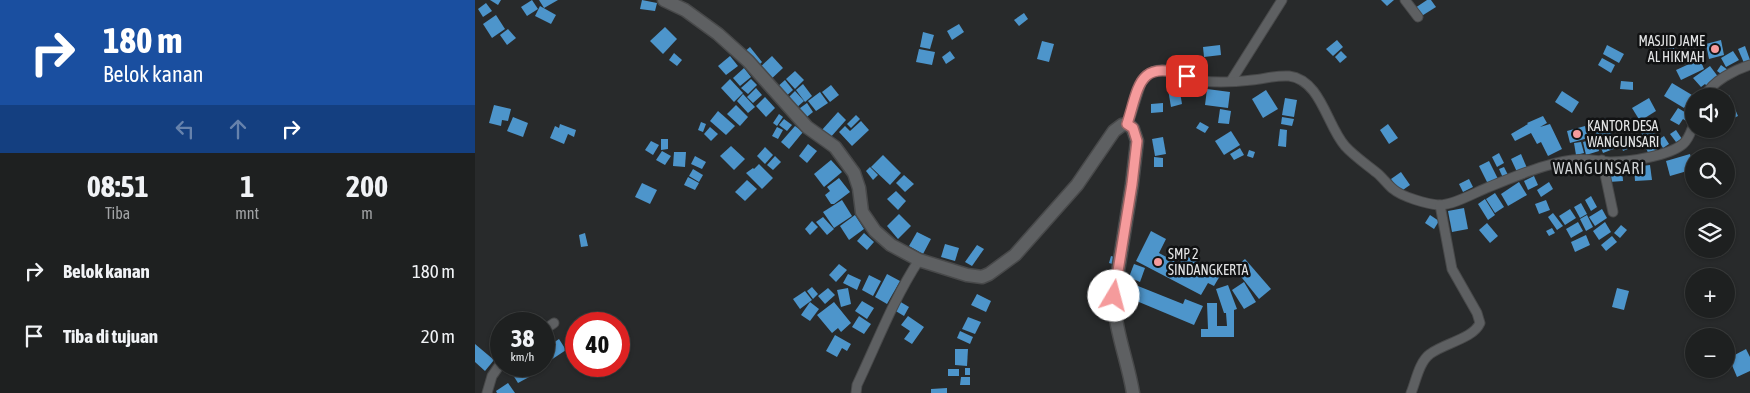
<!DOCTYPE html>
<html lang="id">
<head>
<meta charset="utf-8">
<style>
  :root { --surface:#1e2020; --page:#2b2d2d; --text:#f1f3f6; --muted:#a1a3a5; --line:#3c3e3e }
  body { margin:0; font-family:"Asap Condensed",sans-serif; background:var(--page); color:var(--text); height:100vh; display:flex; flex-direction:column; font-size:19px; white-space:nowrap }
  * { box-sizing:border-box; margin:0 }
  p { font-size:16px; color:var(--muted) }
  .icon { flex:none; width:28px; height:28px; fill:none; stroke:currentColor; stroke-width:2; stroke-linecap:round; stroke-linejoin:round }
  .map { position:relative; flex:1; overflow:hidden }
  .sheet { display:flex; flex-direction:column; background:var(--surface); width:475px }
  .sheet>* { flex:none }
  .guide { background:#1a4fa0; color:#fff; overflow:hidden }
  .buttons { position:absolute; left:1210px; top:88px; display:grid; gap:10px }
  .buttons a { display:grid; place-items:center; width:50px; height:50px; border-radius:50%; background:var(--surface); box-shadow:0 1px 4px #0004,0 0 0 1px var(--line); font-size:25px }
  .speed { position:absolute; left:15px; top:312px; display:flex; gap:10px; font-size:25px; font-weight:700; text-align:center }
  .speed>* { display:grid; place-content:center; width:65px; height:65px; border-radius:50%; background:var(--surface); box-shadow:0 1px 4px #0004,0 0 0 1px var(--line); line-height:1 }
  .speed small { font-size:12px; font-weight:400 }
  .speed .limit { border:8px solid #d22; background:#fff; color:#111 }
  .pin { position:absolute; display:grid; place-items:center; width:42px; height:42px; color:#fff; margin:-21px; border-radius:10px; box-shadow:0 2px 8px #0006 }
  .me { position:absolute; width:55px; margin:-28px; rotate:8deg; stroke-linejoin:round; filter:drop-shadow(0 0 4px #0008) }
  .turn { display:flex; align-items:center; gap:18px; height:105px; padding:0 20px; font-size:22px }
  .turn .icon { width:65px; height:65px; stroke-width:2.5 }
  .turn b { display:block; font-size:35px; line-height:42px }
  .lanes { display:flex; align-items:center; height:48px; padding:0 20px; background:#0003; justify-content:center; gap:25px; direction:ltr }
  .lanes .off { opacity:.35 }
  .eta { display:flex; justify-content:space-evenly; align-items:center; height:85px; text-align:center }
  .eta b { font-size:30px; font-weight:700; line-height:35px }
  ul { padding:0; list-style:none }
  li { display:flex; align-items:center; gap:15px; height:65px; padding:0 20px }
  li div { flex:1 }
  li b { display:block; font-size:19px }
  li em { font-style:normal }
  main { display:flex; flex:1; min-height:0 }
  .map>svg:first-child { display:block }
  .building { fill:#4d95cb }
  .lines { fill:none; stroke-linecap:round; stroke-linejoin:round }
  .street-casing { stroke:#48494a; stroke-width:11 }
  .secondary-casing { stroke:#48494a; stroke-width:15 }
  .street { stroke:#5e6062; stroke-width:9 }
  .secondary { stroke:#5e6062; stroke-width:12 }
  .route-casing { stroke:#9f6565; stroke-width:12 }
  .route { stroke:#f59b9c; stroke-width:9 }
  .poi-dot { fill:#f59b9c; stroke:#111213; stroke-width:2 }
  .labels { text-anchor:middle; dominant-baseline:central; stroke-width:5; stroke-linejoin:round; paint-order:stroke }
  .poi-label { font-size:14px; fill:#e3e4e5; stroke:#111213; text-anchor:start }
  .quarter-label { font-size:16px; letter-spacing:1px; fill:#cdd0d2; stroke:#111213 }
</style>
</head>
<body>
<main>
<section class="sheet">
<div class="guide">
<div class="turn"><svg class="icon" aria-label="right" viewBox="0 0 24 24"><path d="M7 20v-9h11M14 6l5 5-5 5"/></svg><div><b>180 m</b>Belok kanan</div></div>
<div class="lanes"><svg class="icon off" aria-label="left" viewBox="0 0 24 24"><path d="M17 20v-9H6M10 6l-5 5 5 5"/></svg><svg class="icon off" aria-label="ahead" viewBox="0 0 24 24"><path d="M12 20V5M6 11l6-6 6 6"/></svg><svg class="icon" aria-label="right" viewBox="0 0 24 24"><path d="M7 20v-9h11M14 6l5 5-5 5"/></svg></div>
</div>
<div class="eta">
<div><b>08:51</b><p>Tiba</p></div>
<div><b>1</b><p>mnt</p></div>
<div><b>200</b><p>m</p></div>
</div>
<ul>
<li><svg class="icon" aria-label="right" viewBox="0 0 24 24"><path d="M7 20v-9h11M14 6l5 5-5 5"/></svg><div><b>Belok kanan</b></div><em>180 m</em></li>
<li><svg class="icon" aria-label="arrive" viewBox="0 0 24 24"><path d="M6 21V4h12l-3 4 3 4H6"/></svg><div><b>Tiba di tujuan</b></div><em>20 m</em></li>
</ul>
</section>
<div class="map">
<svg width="1275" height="393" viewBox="0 0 1275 393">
  <rect width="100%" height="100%" fill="#282a2b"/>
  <g class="building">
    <path d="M15,0H26L23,5Z"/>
    <path d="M57,0L63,9L52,16L46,7Z"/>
    <path d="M64,0H83L69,8Z"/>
    <path d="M167,0L182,3L180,11L165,9Z"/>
    <path d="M906,0H919L912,6Z"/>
    <path d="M952,0H956L961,7L945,17L940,8Z"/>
    <path d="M11,3L17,11L8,17L3,9Z"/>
    <path d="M65,6L81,15L76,24L60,16Z"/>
    <path d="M549,13L553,19L544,26L539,20Z"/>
    <path d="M21,15L30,29L17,38L8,24Z"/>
    <path d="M484,24L489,32L477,40L472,31Z"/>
    <path d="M190,27L202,39L188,54L175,41Z"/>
    <path d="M33,29L41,38L32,45L25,35Z"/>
    <path d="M448,32L459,35L455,49L445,47Z"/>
    <path d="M1216,35L1218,44L1206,47L1204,38Z"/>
    <path d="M862,40L868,47L858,56L851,49Z"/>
    <path d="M1246,40L1249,55L1234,59L1231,44Z"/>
    <path d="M567,41L579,44L574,62L562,59Z"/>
    <path d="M745,45L746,55L729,57L728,47Z"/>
    <path d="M1132,45L1149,54L1144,63L1128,54Z"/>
    <path d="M1270,46L1275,60L1269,63L1263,49Z"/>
    <path d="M275,47L287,62L281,68L268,53Z"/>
    <path d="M1199,48L1200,57L1193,58L1191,49Z"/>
    <path d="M444,49L460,52L457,65L441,62Z"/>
    <path d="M475,51L480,58L471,64L467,57Z"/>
    <path d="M866,51L872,57L865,63L860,57Z"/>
    <path d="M1258,51L1264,60L1251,67L1246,58Z"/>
    <path d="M199,53L207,60L202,66L194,60Z"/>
    <path d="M255,56L263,66L251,75L243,66Z"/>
    <path d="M297,56L308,68L293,82L282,70Z"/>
    <path d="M1127,58L1140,65L1136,73L1123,65Z"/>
    <path d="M1225,59L1229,69L1206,80L1201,70Z"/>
    <path d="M1246,65L1253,70L1249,76L1242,71Z"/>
    <path d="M1235,66L1244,78L1233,87L1230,84L1226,87L1218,78Z"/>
    <path d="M269,68L276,77L265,86L258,78Z"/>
    <path d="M320,71L329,80L320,89L311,79Z"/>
    <path d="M255,79L268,93L259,102L246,88Z"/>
    <path d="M276,79L282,85L273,94L266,88Z"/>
    <path d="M310,80L318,90L309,98L301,88Z"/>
    <path d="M1146,81L1158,82V90L1145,89Z"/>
    <path d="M1197,83L1217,95L1209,108L1189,96Z"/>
    <path d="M328,84L337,96L330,102L321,90Z"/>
    <path d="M356,85L364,95L355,102L347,92Z"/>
    <path d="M704,86L707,104L696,107L693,89Z"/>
    <path d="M281,88L287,95L278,103L272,97Z"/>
    <path d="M732,89L755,92L753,108L730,105Z"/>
    <path d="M791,90L803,109L788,118L777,99Z"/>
    <path d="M320,91L329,101L320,109L311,100Z"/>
    <path d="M1087,91L1104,102L1097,113L1080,102Z"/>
    <path d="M345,92L353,103L341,111L333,101Z"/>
    <path d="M268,94L280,107L273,113L262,101Z"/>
    <path d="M1254,95L1263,116L1251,122V96Z"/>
    <path d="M290,97L300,108L291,117L281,106Z"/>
    <path d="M810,98L822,100L819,117L807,115Z"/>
    <path d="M1174,98L1181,111L1165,121L1157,108Z"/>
    <path d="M332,103L338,112L328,120L321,111Z"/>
    <path d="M688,103V112L676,113V104Z"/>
    <path d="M19,105L36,109L33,121L27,120L26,126L14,123Z"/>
    <path d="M261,105L273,117L265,126L252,114Z"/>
    <path d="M1203,108L1218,117L1214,123L1208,119L1204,125L1195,120Z"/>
    <path d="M745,109L756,111L754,124L743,123Z"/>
    <path d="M243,111L260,126L251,135L235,121Z"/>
    <path d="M363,112L371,120L354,139L346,131Z"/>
    <path d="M304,114L308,117L302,126L298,123Z"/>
    <path d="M381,115L385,119L376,128L372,124Z"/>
    <path d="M1068,116L1072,123L1065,127L1075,124L1087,149L1073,156L1066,142L1062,144L1056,133L1040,141L1036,134L1053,124L1052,123Z"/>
    <path d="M38,117L53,123L48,137L32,131Z"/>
    <path d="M807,117L819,119L817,126L806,124Z"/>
    <path d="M1131,118L1141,148L1128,153L1117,123Z"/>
    <path d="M309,119L317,125L312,131L304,125Z"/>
    <path d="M386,121L394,130L377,146L364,132L370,126L375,131Z"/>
    <path d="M226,122L231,124L228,132L223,130Z"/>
    <path d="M725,122L734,127L730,133L721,128Z"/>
    <path d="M85,124L101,130L99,137L93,134L89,144L75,138L80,126L84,128Z"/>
    <path d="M913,124L923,138L914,144L905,130Z"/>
    <path d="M320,126L328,132L314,149L306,142Z"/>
    <path d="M1110,126L1113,138L1095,143L1092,131Z"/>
    <path d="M235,127L243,134L236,141L229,134Z"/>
    <path d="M302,127L308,130L303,139L297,136Z"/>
    <path d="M1176,128L1182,138L1170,145L1164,135Z"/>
    <path d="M805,129L812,130L811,147L803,146Z"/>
    <path d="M1201,130L1207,139L1201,142L1195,134Z"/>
    <path d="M756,131L765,145L749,155L740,141Z"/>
    <path d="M1153,135L1157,147L1148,151L1143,138Z"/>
    <path d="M1189,136L1194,144L1188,148L1183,140Z"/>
    <path d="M688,137L691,154L680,156L677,139Z"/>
    <path d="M1121,138L1124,151L1111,155L1108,142Z"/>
    <path d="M186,139H193V149L186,150Z"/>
    <path d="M176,141L184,145L178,155L170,150Z"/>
    <path d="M1106,142L1109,153L1101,155L1099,143Z"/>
    <path d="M333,144L342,151L332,163L324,156Z"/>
    <path d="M1179,144L1183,151L1174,155L1171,148Z"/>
    <path d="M256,146L270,159L259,170L245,156Z"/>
    <path d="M290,147L298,155L290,164L282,156Z"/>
    <path d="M765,148L769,155L759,160L755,154Z"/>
    <path d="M774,150L780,152L778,158L772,156Z"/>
    <path d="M187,151L196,156L190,165L181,160Z"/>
    <path d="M199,152H211L210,167L198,166Z"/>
    <path d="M1024,153L1029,163L1022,167L1017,157Z"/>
    <path d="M1046,154L1052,168L1042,172L1036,159Z"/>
    <path d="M1215,154L1219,169L1195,176L1191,161Z"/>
    <path d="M408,155L426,173L415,185L396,167Z"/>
    <path d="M220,156L231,162L227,169L216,164Z"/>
    <path d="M300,156L306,162L298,170L292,165Z"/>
    <path d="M679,157L688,158V167H679Z"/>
    <path d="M356,160L367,172L349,187L339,174Z"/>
    <path d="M1014,161L1023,179L1013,184L1004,166Z"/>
    <path d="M284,164L298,178L287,189L271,173L278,168L279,169Z"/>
    <path d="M1175,165L1177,180L1160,181L1159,167Z"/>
    <path d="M395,167L403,175L398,180L391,171Z"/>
    <path d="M1029,167L1033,175L1028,178L1024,169Z"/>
    <path d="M1147,168L1148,181L1134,182L1133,170Z"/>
    <path d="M218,169L228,175L224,182L214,176Z"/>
    <path d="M926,172L935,185L925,192L916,179Z"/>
    <path d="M429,175L439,184L430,192L421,183Z"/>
    <path d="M1059,176L1063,185L1053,190L1049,181Z"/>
    <path d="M213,177L224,183L220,190L209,185Z"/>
    <path d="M364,178L375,192L359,204H356L350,195L355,191L352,187Z"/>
    <path d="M994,179L998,187L988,192L984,184Z"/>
    <path d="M272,180L282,189L270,201L260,192Z"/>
    <path d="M1044,182L1052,195L1033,206L1026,194Z"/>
    <path d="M1074,182L1078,189L1066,197L1062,190Z"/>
    <path d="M167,183L182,190L175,204L160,197Z"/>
    <path d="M421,191L431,201L423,210L412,199Z"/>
    <path d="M1020,193L1029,207L1020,213L1011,199Z"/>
    <path d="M1116,196L1122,207L1116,211L1110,200Z"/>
    <path d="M1010,199L1020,215L1013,220L1003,204Z"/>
    <path d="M367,200L377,216L359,228L348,212Z"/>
    <path d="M1071,200L1075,210L1064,214L1060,204Z"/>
    <path d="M1106,203L1112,214L1105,218L1099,207Z"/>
    <path d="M989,208L993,229L977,232L973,211Z"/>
    <path d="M1095,209L1101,218L1090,225L1084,216Z"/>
    <path d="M1127,209L1132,218L1120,226L1114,217Z"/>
    <path d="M1078,213L1088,226L1082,230L1073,217Z"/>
    <path d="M424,214L436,226L423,239L412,226Z"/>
    <path d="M380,215L389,229L374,240L365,226Z"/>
    <path d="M955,215L964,221L959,229L950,223Z"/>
    <path d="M1112,215L1118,227L1111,231L1105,219Z"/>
    <path d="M348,217L359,229L352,235L341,222Z"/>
    <path d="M337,221L343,227L335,235L330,229Z"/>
    <path d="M1103,222L1108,231L1096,238L1091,229Z"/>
    <path d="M1130,222L1136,232L1124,240L1118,231Z"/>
    <path d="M1012,223L1023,236L1015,243L1004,230Z"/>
    <path d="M1146,225L1152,230L1145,238L1139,233Z"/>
    <path d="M1077,228L1080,233L1074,236L1071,231Z"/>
    <path d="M676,231L691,239L684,253L704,264L709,255L746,274L739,286L733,283L726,295L661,261Z"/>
    <path d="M442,232L456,239L448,254L434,246Z"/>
    <path d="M110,233L113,246L106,247L104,235Z"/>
    <path d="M389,233L399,242L392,250L382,241Z"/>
    <path d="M1111,235L1115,245L1100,252L1096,242Z"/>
    <path d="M1137,236L1142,242L1131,251L1126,245Z"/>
    <path d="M470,244L484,248L480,261L466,257Z"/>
    <path d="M502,245L509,249L497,266L490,262Z"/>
    <path d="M636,256L643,258L641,265L634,263Z"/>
    <path d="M770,259L796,289L784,299L759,268Z"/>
    <path d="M364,264L372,270L361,282L354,275Z"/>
    <path d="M659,264L670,268L665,282L654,277Z"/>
    <path d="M373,274L386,280L382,290L368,283Z"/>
    <path d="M412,274L425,281L412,304L400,297Z"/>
    <path d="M394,275L406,281L398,296L387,290Z"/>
    <path d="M769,282L781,302L769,309L757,290Z"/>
    <path d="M658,284L708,304L710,299L728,306L719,325L652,297Z"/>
    <path d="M753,285L762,309L759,310V337H726V329H733L732,303H742V326H752L751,313H749L741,289Z"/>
    <path d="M337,287L343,294L338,299L332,291Z"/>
    <path d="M353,288L360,295L350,304L343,296Z"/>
    <path d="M373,288L376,304L366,307L362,290Z"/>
    <path d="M1142,288L1154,291L1149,310L1137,307Z"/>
    <path d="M330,291L337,300L325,309L318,299Z"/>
    <path d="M502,294L516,301L511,312L496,305Z"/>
    <path d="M387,301L399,308L392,319L380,311Z"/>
    <path d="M424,301L434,307L429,316L419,310Z"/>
    <path d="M335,302L344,309L335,321L326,315Z"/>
    <path d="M359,302L376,323L366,332L363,328L357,333L342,315Z"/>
    <path d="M384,316L396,324L389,334L377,327Z"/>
    <path d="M433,316L449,327L437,344L429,339L435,331L426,325Z"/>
    <path d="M493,317L506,322L500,334L487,329Z"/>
    <path d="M485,331L498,337L495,344L482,338Z"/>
    <path d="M360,335L376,344L372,351L367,348L362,357L351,351Z"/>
    <path d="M84,339L91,350L73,362L69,355V349Z"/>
    <path d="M0,344L19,360L10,371L0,362Z"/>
    <path d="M480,349H493L492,366L480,365Z"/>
    <path d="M1271,349L1275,357V371L1262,377L1254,358Z"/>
    <path d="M69,362L71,365L59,373L55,366H69Z"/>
    <path d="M35,366H50L56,376L43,383L33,367Z"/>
    <rect x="490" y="368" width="5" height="7"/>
    <rect x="473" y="369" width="11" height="7"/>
    <path d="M486,377H495V385H485Z"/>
    <path d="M33,383L40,393H22L21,391Z"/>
    <path d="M472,388V393H456V389Z"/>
  </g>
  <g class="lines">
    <g class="street-casing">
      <g id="street">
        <path d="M930,0L943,17"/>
        <path d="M756,81L807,0"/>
        <path d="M1230,96C1238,81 1259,70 1275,65"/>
        <path d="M653,124L667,80C686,58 705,78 727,81C743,83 761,82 777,80C789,79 801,75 814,76C846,80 852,126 870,146C879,156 891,164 902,173C908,178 912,184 918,189C927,197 952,204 964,205C979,205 1001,192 1014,187C1038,177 1072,163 1097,160C1111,158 1122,161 1135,162C1153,162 1194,156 1208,144C1214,139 1216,131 1219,124"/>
        <path d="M1127,160L1138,212"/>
        <path d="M69,330L79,323"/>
        <path d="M12,393L17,376L26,363"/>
        <path d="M381,393L382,385C402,343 418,300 444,260"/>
        <path d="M936,393C941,381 944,362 955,354C969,343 998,339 1005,323L1002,313L977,269L965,205"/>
      </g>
    </g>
    <g class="secondary-casing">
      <path id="secondary" d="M189,0L210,10L243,34L273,61L332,127L360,147L379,173L384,188L387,212L400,231L416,245L444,260L492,275L507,277L514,274L540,255L602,185L639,131L647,125L653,124L658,129L662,141L657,184L639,296C639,329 653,361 658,393"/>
    </g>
    <use href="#street" class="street"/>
    <use href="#secondary" class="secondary"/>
  </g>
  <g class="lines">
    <g class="route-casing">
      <path id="route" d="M639,296L657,184L662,141L658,128L652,124C664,87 663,58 712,76"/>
    </g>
    <use href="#route" class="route"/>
  </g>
  <g class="poi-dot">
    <circle cx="1240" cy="49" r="5"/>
    <circle cx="1102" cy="134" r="5"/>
    <circle cx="683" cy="262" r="5"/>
  </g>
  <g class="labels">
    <g class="poi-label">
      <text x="1230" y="41" text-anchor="end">MASJID JAME<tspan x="1230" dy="16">AL HIKMAH</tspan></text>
      <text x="1112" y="126">KANTOR DESA<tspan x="1112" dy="16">WANGUNSARI</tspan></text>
      <text x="693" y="254">SMP 2<tspan x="693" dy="16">SINDANGKERTA</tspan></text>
    </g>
    <g class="quarter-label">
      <text x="1124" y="168">WANGUNSARI</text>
    </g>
  </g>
</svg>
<div class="buttons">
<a><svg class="icon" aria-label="sound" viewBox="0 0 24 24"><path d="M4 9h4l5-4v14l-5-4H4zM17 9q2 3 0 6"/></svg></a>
<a><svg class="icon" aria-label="search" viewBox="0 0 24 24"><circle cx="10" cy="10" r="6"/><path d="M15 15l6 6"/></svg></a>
<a><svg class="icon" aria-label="layers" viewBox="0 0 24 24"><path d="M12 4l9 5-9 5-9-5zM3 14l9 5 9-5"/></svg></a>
<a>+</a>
<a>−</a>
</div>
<div class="speed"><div>38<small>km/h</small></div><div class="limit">40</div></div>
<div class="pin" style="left:712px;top:76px;background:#d93025"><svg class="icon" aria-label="arrive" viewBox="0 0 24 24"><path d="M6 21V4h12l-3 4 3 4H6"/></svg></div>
<svg class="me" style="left:639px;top:296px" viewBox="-20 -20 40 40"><circle r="19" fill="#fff"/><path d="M0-13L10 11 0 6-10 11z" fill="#f59b9c"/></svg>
</div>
</main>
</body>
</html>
